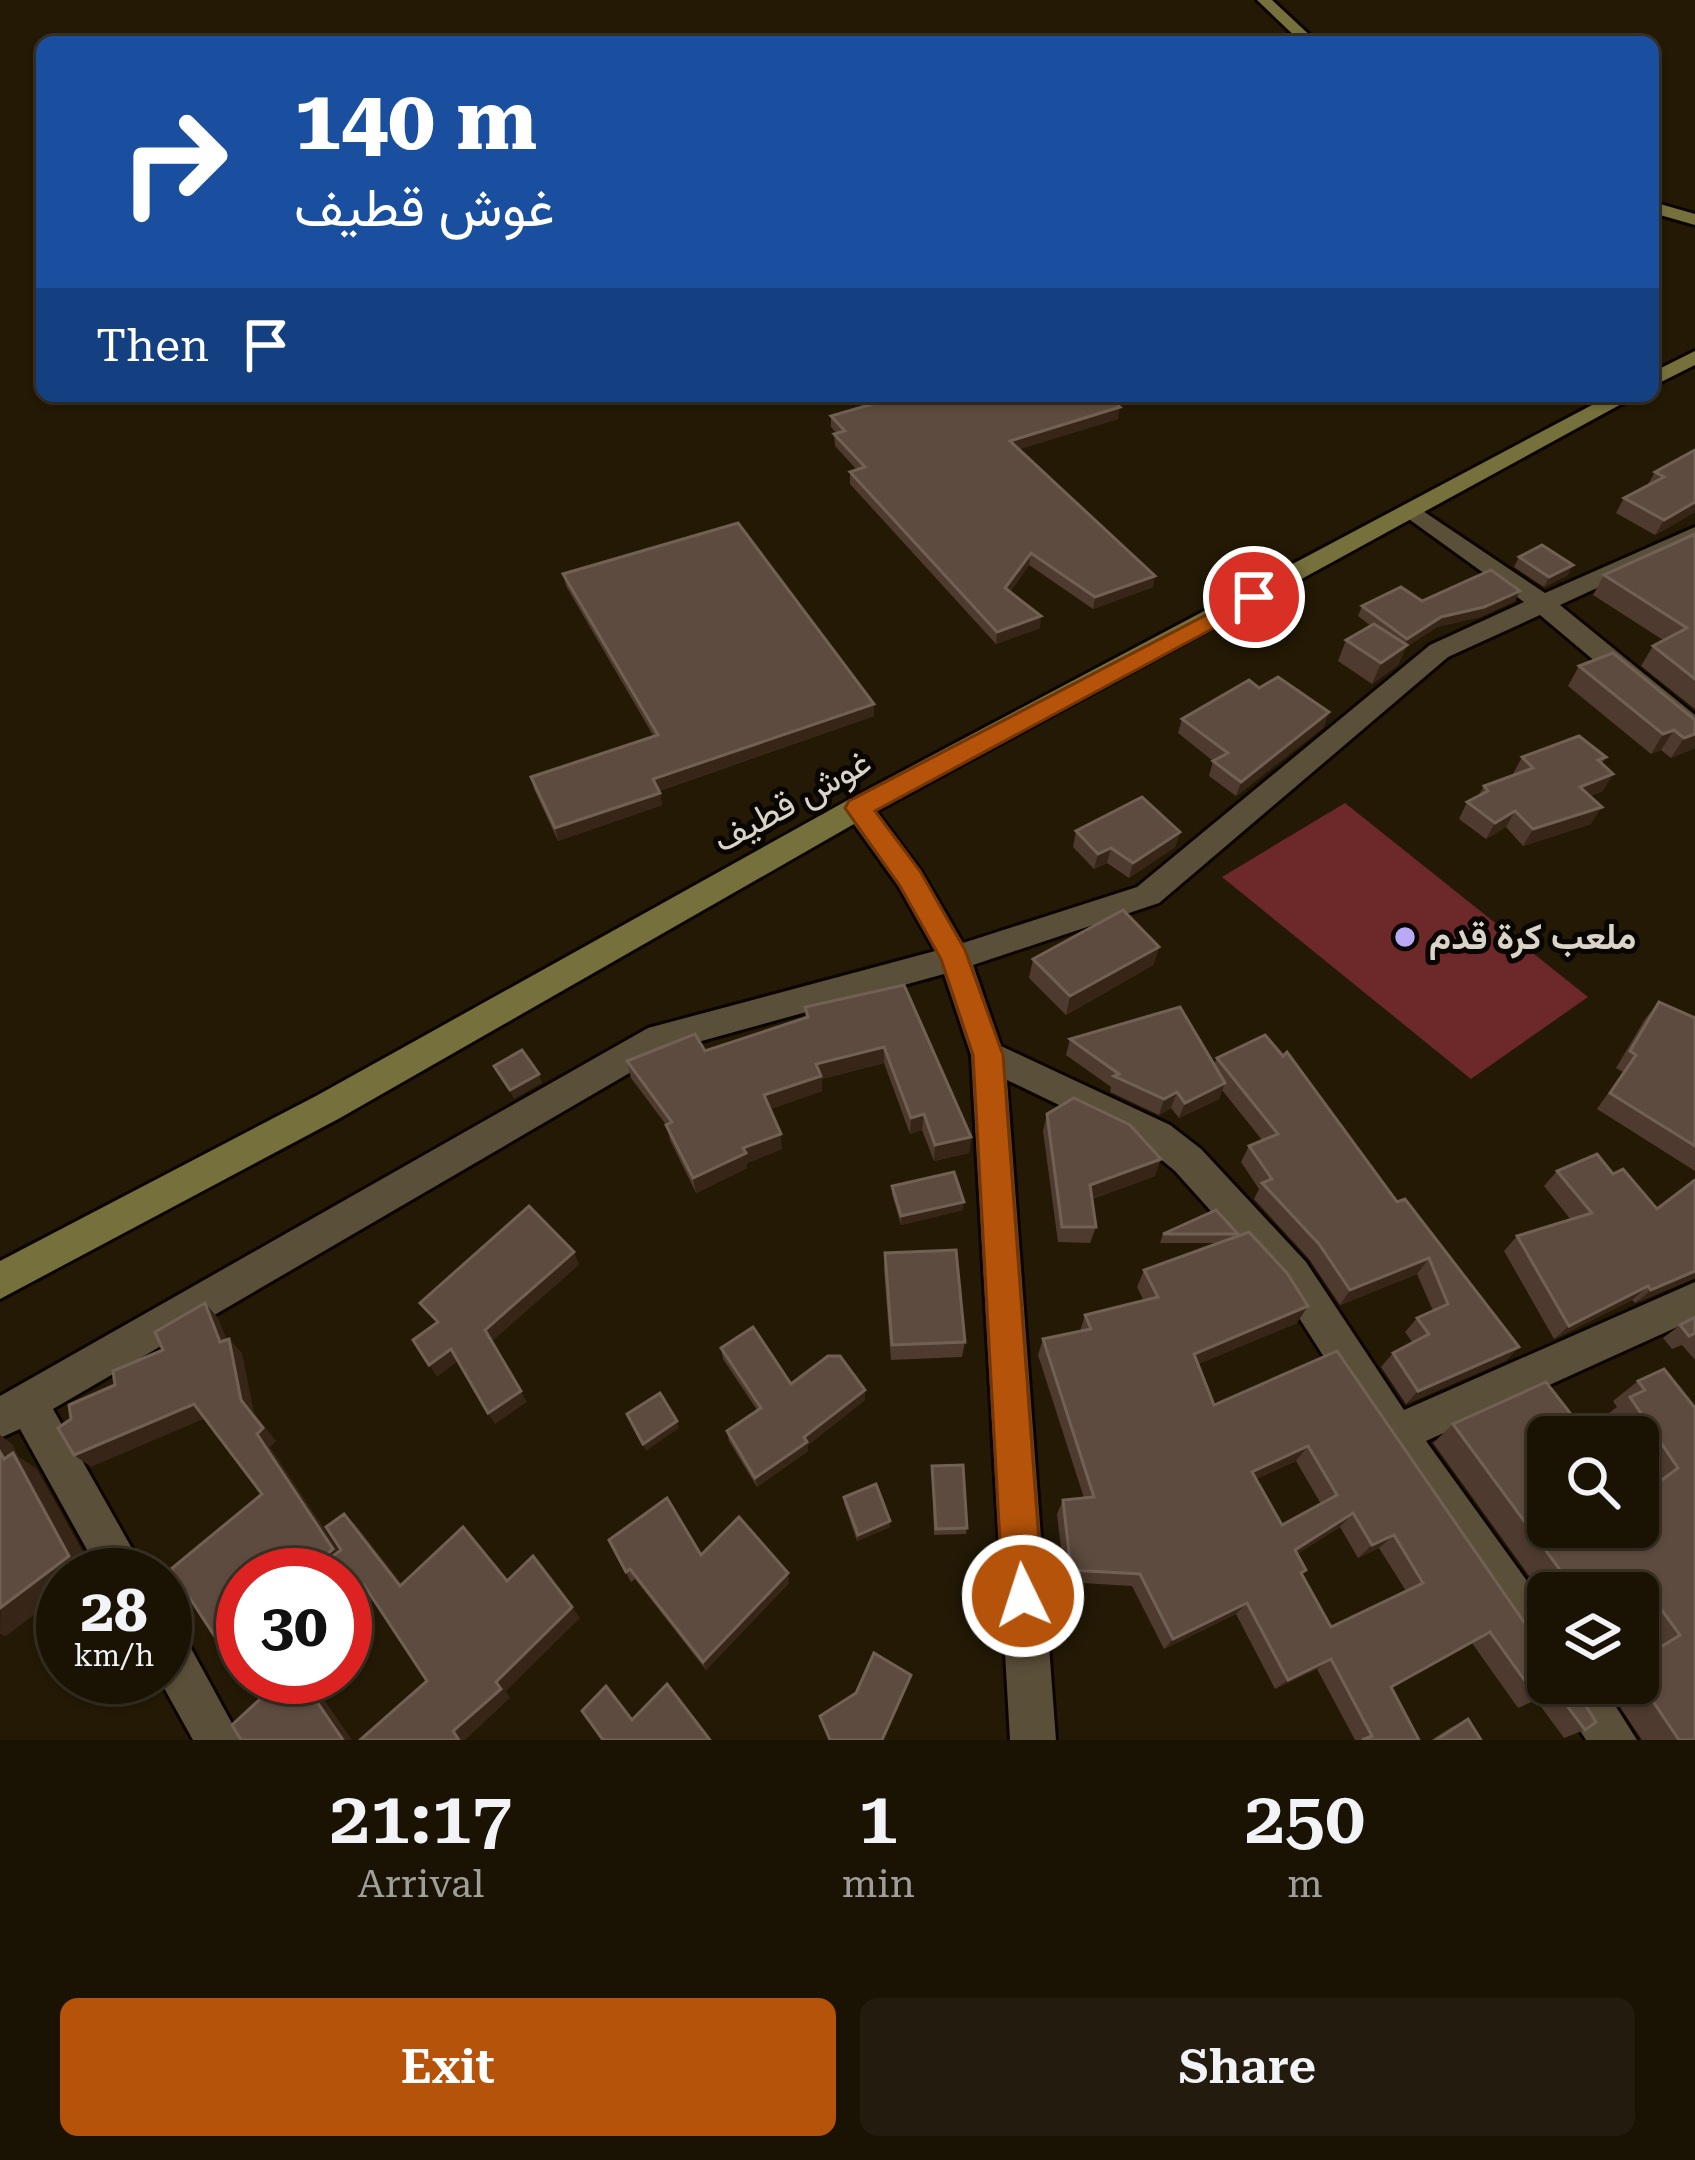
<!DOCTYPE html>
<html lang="en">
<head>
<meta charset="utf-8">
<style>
  :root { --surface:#1a1304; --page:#231c0e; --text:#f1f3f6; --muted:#9f9e9a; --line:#383226; --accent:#b45309 }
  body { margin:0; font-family:"Roboto Serif",Vazirmatn,serif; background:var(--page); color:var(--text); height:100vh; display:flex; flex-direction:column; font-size:45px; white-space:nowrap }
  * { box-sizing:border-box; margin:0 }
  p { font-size:39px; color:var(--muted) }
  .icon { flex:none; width:66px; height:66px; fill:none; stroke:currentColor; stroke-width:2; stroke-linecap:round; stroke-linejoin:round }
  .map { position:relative; height:1740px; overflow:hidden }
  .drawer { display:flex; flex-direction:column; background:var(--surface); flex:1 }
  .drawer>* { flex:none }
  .banner { position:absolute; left:36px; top:36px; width:1623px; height:366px; border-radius:18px; box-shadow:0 3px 9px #0004,0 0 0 3px var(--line); background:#1a4fa0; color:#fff; overflow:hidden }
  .tools { position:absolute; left:1527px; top:1416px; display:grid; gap:24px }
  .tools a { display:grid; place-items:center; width:132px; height:132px; border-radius:18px; background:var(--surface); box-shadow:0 3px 9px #0004,0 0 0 3px var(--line); font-size:60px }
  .speed { position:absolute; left:36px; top:1548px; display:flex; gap:24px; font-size:60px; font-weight:700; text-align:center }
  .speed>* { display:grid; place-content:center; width:156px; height:156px; border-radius:50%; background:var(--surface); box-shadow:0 3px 9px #0004,0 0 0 3px var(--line); line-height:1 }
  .speed small { font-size:30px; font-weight:400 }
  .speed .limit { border:18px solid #d22; background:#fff; color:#111 }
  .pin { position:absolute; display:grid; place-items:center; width:102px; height:102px; color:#fff; margin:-51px; border:6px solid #fff; border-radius:50%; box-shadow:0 3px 12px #0007 }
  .me { position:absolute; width:132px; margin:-66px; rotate:356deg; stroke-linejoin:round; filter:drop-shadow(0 0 9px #0008) }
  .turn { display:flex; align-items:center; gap:42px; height:252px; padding:0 60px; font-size:54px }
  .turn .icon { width:156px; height:156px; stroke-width:2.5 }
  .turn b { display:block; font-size:84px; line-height:102px }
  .then { display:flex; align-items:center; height:114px; padding:0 60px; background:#0003; gap:24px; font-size:45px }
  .eta { display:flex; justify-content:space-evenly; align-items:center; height:204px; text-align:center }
  .eta b { font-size:72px; font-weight:600; line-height:84px }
  .primary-button { display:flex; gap:24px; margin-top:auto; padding:24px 60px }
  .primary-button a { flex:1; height:138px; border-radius:18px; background:var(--accent); color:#fff; font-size:48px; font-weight:600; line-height:138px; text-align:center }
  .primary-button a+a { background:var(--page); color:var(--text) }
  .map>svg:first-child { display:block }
  .green { fill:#6d2829 }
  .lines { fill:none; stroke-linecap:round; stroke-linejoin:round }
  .street-casing { stroke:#0c0400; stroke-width:6 }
  .secondary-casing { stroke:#0c0400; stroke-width:6 }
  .street { fill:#5a4f39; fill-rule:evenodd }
  .secondary { fill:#76703c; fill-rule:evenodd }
  .wall { fill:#4e3a2e; fill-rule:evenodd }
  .shaded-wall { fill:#372617 }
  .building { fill:#5e4b3f; stroke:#716054; stroke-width:3; fill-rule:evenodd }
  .route { fill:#b45309; stroke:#753606; stroke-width:3 }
  .poi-dot { fill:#baaaf6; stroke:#090501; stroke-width:4.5 }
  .labels { text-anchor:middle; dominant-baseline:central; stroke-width:10; stroke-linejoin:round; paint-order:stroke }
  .street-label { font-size:36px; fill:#dad3c7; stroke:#090501 }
  .poi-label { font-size:36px; font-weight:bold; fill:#dad3c7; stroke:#090501; text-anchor:start }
</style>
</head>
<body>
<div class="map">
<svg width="1695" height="1740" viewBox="0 0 1695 1740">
  <rect width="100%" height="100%" fill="#231905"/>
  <path class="green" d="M1345,803L1588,997L1471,1079L1222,877Z"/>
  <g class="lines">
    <g class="street-casing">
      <g id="street">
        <path d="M1414,505L1545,593L1695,527V543L1560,605L1695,715V740L1685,737L1540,615L1448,657L1159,903L973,965L1001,1046L1170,1125L1201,1149L1306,1262L1404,1410L1695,1282V1319L1426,1441L1548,1610V1670L1532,1664L1382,1448L1280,1288L1175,1171L1146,1147L1007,1080L1056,1740H1010L971,1055L944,974L669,1050L53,1409L147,1575H101L20,1429L0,1438V1396L648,1028L935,951L899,887L848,816L844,808L848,800H868L921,871L963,943L1137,887L1430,645L1524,602L1406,517V507Z"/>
        <path d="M165,1624L181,1630L241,1740H193L158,1677H165Z"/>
        <path d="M1550,1683H1601L1637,1740H1586Z"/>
      </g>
    </g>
    <g class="secondary-casing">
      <g id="secondary">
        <path d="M1257,0H1272L1317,42H1301Z"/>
        <path d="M1653,202L1695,214V225L1653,213Z"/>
        <path d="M1695,351V365L1653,386V372Z"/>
        <path d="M1609,396H1636L868,816L340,1118L0,1299V1261L316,1096L848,800Z"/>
      </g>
    </g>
    <use href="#street" class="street"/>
    <use href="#secondary" class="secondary"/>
  </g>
  <g class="wall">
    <path d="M831,416L1118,419L1019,449L1153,587L1093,609L1029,565L1010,592L1040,628L996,644L850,484V472L857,470L835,446L834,434H837L831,427Z"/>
    <path d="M1695,450V512L1655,535L1616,513L1624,498L1647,486L1655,472Z"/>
    <path d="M1695,534V709L1641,666L1653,646L1663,640L1593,595L1604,575Z"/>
    <path d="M1519,557L1568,575L1544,587L1514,567Z"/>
    <path d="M563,574L874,716L659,791L662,805L558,841L534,789L531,777L654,737L566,586Z"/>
    <path d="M1520,591L1515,601L1480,617L1437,627L1406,647L1398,665L1372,684L1338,661L1346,640L1371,626L1358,616L1362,606Z"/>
    <path d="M1579,666L1695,720V748L1671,758L1661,750L1651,754L1568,686Z"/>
    <path d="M1259,688L1324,727L1236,796L1209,776L1213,761L1178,733L1182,719Z"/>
    <path d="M1522,757H1606L1602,764L1603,791L1590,796L1591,824L1523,846L1506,827L1486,839L1459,819L1467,802L1478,796L1484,786L1514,775L1513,774Z"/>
    <path d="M1076,831L1180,832L1175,847L1129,878L1107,863L1094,869L1073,847Z"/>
    <path d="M1159,947L1153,965L1066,1015L1029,978L1033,959Z"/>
    <path d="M904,985L971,1137L969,1153L934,1161L922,1130L910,1134L884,1063L822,1079V1091L770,1109L782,1149L747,1163V1168L696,1193L670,1140L667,1126L631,1078L627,1061L705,1051L806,1018L805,1007Z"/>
    <path d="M1659,1002L1695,1018V1171L1597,1109L1623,1072L1616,1068L1645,1019Z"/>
    <path d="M1070,1039L1214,1064L1217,1058L1397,1202L1519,1347L1505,1361L1406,1404L1381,1367L1393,1353L1413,1343L1405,1332L1417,1318L1433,1311L1417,1274L1340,1305L1309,1259L1254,1199L1259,1189L1241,1162L1249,1146L1262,1140L1222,1090L1219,1099L1179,1118L1171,1108L1159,1115L1110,1092L1111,1087L1066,1055Z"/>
    <path d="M1047,1114L1155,1176L1092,1199L1096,1227L1090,1243L1058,1242L1043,1131Z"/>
    <path d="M1557,1171L1613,1174L1657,1209L1695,1180V1278L1635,1303L1632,1300L1554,1339L1504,1251L1517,1236L1571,1220L1544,1186Z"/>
    <path d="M892,1186L963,1210L901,1225L892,1194Z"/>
    <path d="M1163,1234H1238L1236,1237L1297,1323L1198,1364L1214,1405L1337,1351L1548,1657L1572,1683L1585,1730L1564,1738L1536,1700L1518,1708L1472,1643L1391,1687L1419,1740H1355L1317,1669L1275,1689L1236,1614L1164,1649L1132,1586L1065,1582L1057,1514L1063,1500L1084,1498L1038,1355L1043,1339L1080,1331L1085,1315L1144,1301L1137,1287L1144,1270L1219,1243H1160ZM1296,1461L1321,1504L1282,1525L1256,1479ZM1340,1527L1358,1558L1379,1548L1406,1591L1331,1627L1302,1574L1297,1554Z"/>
    <path d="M885,1253L965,1342L962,1357L891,1360L884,1270Z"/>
    <path d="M1695,1317V1360L1682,1345L1672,1349L1663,1338L1680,1325Z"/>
    <path d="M721,1348L791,1384L865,1400L808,1445V1451L757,1487L729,1441L727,1431L757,1410L723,1359Z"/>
    <path d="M1638,1381L1695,1408V1740H1642L1604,1683H1638V1656L1651,1648L1638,1630V1593H1548V1602L1433,1443L1453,1424L1577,1422L1646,1489L1650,1486L1638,1467V1437H1618L1605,1416L1617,1407L1613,1401Z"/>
    <path d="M932,1466L967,1528L966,1534L934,1535Z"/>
    <path d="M844,1497L890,1527L857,1541L844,1503Z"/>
    <path d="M609,1540L701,1555L789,1583L706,1670L635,1579L631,1582Z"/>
    <path d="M1468,1719L1481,1740H1431L1450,1728Z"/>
  </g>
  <g class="shaded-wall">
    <path d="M1120,407L1118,419L1008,453L1010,441Z"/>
    <path d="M1695,502V512L1655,535L1664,520Z"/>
    <path d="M1031,553L1029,565L1004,600L1005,588Z"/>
    <path d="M1573,565L1568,575L1544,587L1549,577Z"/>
    <path d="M1155,576L1153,587L1093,609L1095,597Z"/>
    <path d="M1520,591L1515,601L1480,617L1437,627L1406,647L1398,665L1372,684L1381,663L1404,647L1407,639L1441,617Z"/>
    <path d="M1041,616L1040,628L996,644L997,632Z"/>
    <path d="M874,704V716L655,792L653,779Z"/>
    <path d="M1329,712L1324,727L1236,796L1241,782Z"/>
    <path d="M1674,730L1661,750L1651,754L1663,734Z"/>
    <path d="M1695,734V748L1671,758L1684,738Z"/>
    <path d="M1613,774L1603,791L1570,803L1580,787Z"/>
    <path d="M660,793L662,805L558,841L555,828Z"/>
    <path d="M1602,807L1591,824L1523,846L1533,829Z"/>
    <path d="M1515,811L1506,827L1486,839L1495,823Z"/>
    <path d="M1180,832L1175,847L1129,878L1133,863Z"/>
    <path d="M1111,848L1107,863L1094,869L1098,854Z"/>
    <path d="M1159,947L1153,965L1066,1015L1070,996Z"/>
    <path d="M884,1047V1063L822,1079V1091L766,1111L764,1095L816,1064Z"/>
    <path d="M539,1074L542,1083L514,1099L510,1090Z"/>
    <path d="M1225,1083L1219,1099L1179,1118L1185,1103Z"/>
    <path d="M1177,1092L1171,1108L1159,1115L1164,1099Z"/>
    <path d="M924,1114L922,1130L910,1134L911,1118Z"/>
    <path d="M781,1134L782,1149L747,1163V1168L696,1193L693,1178L743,1148Z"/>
    <path d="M971,1137L969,1153L934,1161L935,1145Z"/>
    <path d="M1161,1159L1155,1176L1085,1201L1090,1185Z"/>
    <path d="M964,1202L963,1210L901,1225V1216Z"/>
    <path d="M574,1252L579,1265L491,1342L485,1330Z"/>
    <path d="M1429,1258L1417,1274L1340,1305L1350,1290Z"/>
    <path d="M1695,1271V1278L1635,1303L1651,1290Z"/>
    <path d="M1648,1286L1632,1300L1554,1339L1569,1326Z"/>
    <path d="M205,1303L218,1318L231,1350L229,1339L242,1353L254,1413L276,1441L270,1447L345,1560L328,1575H304L257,1434L241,1400Z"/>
    <path d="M1308,1306L1297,1323L1185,1370L1194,1354Z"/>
    <path d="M1519,1347L1505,1361L1406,1404L1418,1391Z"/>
    <path d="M451,1349L458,1361L437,1377L429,1365Z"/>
    <path d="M865,1390V1400L808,1445V1451L757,1487L755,1478Z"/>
    <path d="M521,1391L527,1402L495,1424L488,1413Z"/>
    <path d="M194,1404L208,1417L91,1467L74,1455Z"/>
    <path d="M677,1421L679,1428L646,1451L643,1444Z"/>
    <path d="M0,1435L12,1444L19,1457L37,1469L93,1570L86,1575H63V1593L6,1636L0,1634L4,1459L0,1452Z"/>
    <path d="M1308,1446L1296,1461L1242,1486L1252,1472Z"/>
    <path d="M1353,1513L1340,1527L1283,1563L1295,1550Z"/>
    <path d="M344,1514L357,1526L412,1597L400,1586Z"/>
    <path d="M890,1521V1527L857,1541L858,1535Z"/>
    <path d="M1394,1535L1379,1548L1358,1558L1372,1545Z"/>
    <path d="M788,1573L789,1583L706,1670L703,1662Z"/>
    <path d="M364,1585L377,1596L371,1602L359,1591Z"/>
    <path d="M1247,1603L1236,1614L1164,1649L1173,1639Z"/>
    <path d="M572,1607L580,1618L506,1691L510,1698L465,1740H459L453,1731L496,1682Z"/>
    <path d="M243,1627V1649L236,1655L221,1646Z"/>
    <path d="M1331,1659L1317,1669L1275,1689L1288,1680Z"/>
    <path d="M300,1677H308L352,1740H343Z"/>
  </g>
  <g class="building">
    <path d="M900,396H1108L1120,407L1010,441L1155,576L1095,597L1031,553L1005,588L1041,616L997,632L850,472L865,467L834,434L845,431L831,416Z"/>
    <path d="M1695,450V502L1664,520L1624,498L1664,477L1655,472Z"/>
    <path d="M738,523L874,704L653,779L660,793L555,828L531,777L658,735L563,574Z"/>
    <path d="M1695,534V679L1653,646L1687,628L1604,575Z"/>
    <path d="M1542,545L1573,565L1549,577L1519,557Z"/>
    <path d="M1491,570L1520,591L1484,607L1441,617L1407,639L1362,606L1401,587L1422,601Z"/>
    <path d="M1374,624L1407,645L1381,663L1346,640Z"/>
    <path d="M1613,653L1695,720V734L1684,738L1674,730L1663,734L1579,666Z"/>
    <path d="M1278,677L1329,712L1241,782L1213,761L1228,753L1182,719L1249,680L1259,688Z"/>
    <path d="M1579,736L1606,757L1598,760L1613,774L1580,787L1602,807L1533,829L1515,811L1495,823L1467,802L1488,791L1484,786L1533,768L1522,757Z"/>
    <path d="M1142,797L1180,832L1133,863L1111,848L1098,854L1076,831Z"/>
    <path d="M1123,910L1159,947L1070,996L1033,959Z"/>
    <path d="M904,985L971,1137L935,1145L924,1114L911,1118L884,1047L816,1064L821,1076L764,1095L781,1134L743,1148L746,1153L693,1178L666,1125L672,1122L627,1061L695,1034L705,1051L808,1017L805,1007Z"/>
    <path d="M1659,1002L1695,1018V1146L1610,1093L1636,1055L1630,1051Z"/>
    <path d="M1180,1007L1225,1083L1185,1103L1177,1092L1164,1099L1114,1076L1119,1074L1070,1039Z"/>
    <path d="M1265,1035L1283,1056L1287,1052L1397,1202L1405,1199L1519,1347L1418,1391L1393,1353L1429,1334L1417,1318L1448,1304L1429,1258L1350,1290L1319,1244L1262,1183L1272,1179L1249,1146L1278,1134L1217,1058Z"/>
    <path d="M522,1050L539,1074L510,1090L494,1066Z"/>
    <path d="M1074,1098L1130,1125L1161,1159L1090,1185L1096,1227H1062L1047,1114Z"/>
    <path d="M1597,1154L1613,1174L1623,1169L1657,1209L1695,1180V1271L1651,1290L1648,1286L1569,1326L1517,1236L1592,1213L1557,1171Z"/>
    <path d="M954,1172L964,1202L901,1216L892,1186Z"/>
    <path d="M529,1206L574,1252L485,1330L521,1391L488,1413L451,1349L429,1365L413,1340L438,1322L420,1303Z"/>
    <path d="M1216,1210L1238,1234H1163Z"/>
    <path d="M1249,1232L1287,1273L1308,1306L1194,1354L1214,1405L1337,1351L1548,1657V1683H1572L1596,1722L1585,1730L1554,1688L1538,1699L1490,1632L1391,1687L1419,1740H1362L1372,1736L1331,1659L1288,1680L1247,1603L1173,1639L1140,1574L1071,1570L1063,1500L1094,1497L1043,1339L1091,1329L1085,1315L1158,1297L1144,1270ZM1308,1446L1337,1495L1282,1525L1252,1472ZM1353,1513L1372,1545L1394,1535L1423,1583L1331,1627L1301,1573L1306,1570L1295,1550Z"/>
    <path d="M956,1250L965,1342L892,1345L885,1253Z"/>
    <path d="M205,1303L220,1342L229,1339L241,1400L263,1428L257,1434L333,1549L304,1575H243V1627L221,1646L171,1569L262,1494L194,1404L74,1455L58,1428L71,1419L69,1405L115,1385L113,1371L163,1350L155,1332Z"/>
    <path d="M1695,1317V1333L1689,1336L1680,1325Z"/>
    <path d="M753,1327L791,1384L828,1356H840L865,1390L804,1437L807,1442L755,1478L727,1431L761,1408L721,1348Z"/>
    <path d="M1664,1369L1695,1408V1740H1679L1638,1679V1661L1680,1635L1644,1586L1631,1593H1577L1453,1424L1546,1382L1577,1422L1588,1417L1604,1437H1548V1527H1638V1479L1647,1491L1678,1468L1630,1397L1645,1390L1638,1381Z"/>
    <path d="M660,1393L677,1421L643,1444L627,1414Z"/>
    <path d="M0,1452L4,1459L13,1453L69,1556L0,1608Z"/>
    <path d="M963,1465L967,1528L936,1529L932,1466Z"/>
    <path d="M876,1484L890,1521L858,1535L844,1497Z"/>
    <path d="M667,1498L701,1555L739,1517L788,1573L703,1662L630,1569L626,1572L609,1540Z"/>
    <path d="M344,1514L400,1586L463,1527L507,1581L533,1556L572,1607L496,1682L501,1689L453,1731L459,1740H360L427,1681L364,1585L359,1591L333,1556L341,1550L326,1527Z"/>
    <path d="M874,1653L911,1675L882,1740H830L820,1716L856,1693Z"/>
    <path d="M284,1677H300L343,1740H241L232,1725Z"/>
    <path d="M667,1684L710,1740H603L582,1711L606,1686L632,1720Z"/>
    <path d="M1468,1719L1481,1740H1436Z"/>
  </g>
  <path class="route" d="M1254,590L1265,597L1262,602L875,811L920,871L965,950L1003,1055L1043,1596L1037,1610L1023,1615L1009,1610L1003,1596L973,1055L941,959L900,886L845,808L849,801Z"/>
  <circle class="poi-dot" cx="1405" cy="937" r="12"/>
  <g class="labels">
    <g class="street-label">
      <text transform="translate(792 801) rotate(-29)">غوش قطيف</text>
    </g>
    <g class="poi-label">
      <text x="1429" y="937">ملعب كرة قدم</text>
    </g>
  </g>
</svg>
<div class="tools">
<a><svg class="icon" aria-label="search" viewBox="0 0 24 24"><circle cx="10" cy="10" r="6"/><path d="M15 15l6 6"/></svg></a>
<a><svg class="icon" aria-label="layers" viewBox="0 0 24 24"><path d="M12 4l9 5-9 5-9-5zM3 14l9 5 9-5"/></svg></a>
</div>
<div class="speed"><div>28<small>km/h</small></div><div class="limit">30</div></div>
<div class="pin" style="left:1254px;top:597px;background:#d93025"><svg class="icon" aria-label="arrive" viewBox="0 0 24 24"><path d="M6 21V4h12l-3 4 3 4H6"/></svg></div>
<svg class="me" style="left:1023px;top:1596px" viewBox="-20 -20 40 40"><circle r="17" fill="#b45309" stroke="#fff" stroke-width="3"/><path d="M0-11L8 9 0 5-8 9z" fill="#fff"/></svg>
<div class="banner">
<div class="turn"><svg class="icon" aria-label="right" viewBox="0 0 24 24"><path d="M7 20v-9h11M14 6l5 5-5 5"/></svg><div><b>140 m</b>غوش قطيف</div></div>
<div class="then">Then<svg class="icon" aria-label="arrive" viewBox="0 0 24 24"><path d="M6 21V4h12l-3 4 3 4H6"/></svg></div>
</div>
</div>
<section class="drawer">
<div class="eta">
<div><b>21:17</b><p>Arrival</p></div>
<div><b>1</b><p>min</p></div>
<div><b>250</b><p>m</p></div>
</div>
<div class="primary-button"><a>Exit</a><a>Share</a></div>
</section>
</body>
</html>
